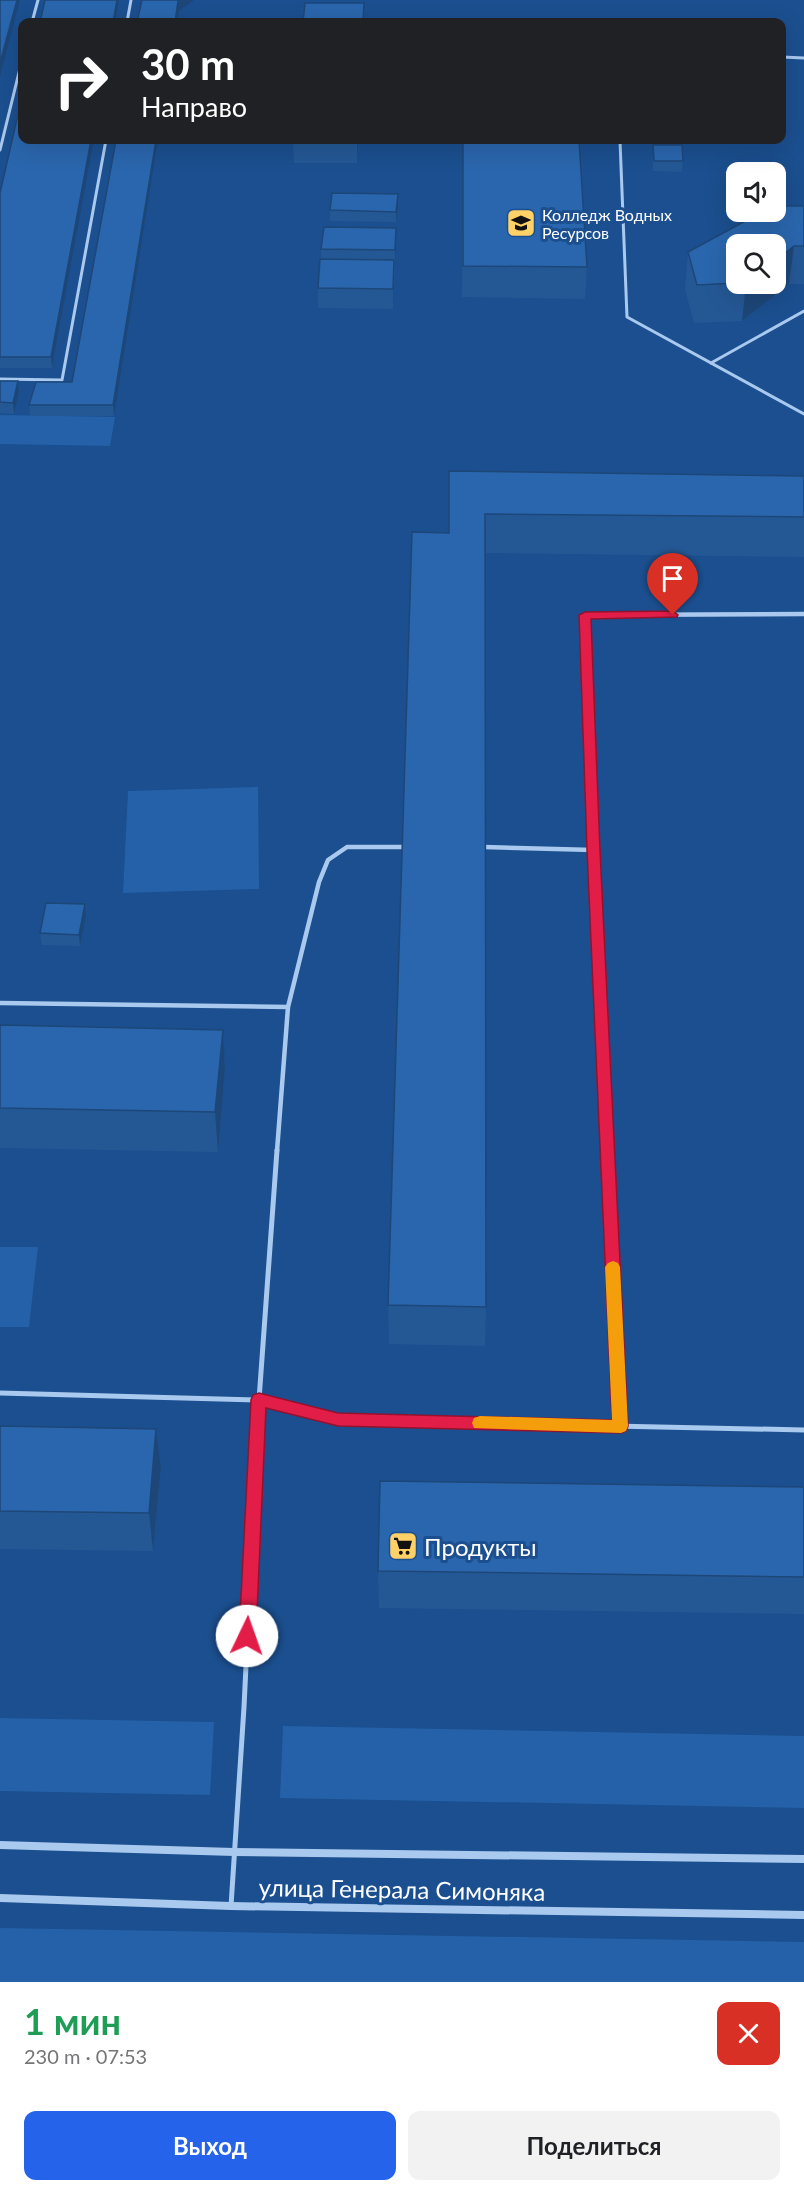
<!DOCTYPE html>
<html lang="ru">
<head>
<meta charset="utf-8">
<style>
  :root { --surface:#fff; --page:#f2f2f2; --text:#202124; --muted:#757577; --accent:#2563eb }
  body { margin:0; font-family:Lato,sans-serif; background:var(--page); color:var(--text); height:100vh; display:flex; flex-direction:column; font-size:22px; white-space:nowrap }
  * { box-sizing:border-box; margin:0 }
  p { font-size:20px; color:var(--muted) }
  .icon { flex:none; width:33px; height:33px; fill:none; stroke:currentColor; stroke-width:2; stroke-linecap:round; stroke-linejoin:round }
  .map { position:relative; height:1982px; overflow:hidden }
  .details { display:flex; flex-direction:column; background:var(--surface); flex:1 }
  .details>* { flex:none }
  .hud { position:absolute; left:18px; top:18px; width:768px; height:126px; border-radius:12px; box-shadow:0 6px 24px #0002; background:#202124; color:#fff; overflow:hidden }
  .controls { position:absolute; left:726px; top:162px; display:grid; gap:12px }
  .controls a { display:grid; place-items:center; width:60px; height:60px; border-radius:12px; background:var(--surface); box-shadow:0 6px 24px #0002; font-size:30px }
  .pin { position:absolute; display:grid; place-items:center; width:51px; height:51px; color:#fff; margin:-62px -26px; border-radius:50% 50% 50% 0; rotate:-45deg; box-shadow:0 0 6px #0007 }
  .pin .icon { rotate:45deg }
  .me { position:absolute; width:66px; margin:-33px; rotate:3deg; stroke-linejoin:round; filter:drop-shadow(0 0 4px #0008) }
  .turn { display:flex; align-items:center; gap:21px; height:126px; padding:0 24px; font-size:27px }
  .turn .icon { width:78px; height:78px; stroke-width:2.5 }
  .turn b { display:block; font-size:42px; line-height:51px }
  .round { display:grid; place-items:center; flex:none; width:63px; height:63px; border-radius:12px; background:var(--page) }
  .head { display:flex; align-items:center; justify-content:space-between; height:102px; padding:0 24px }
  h1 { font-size:36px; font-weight:700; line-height:45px; color:#1e9e55 }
  .cta { display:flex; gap:12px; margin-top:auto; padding:12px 24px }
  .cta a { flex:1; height:69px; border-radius:12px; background:var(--accent); color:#fff; font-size:24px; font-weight:700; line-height:69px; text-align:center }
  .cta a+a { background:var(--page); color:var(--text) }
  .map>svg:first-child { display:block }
  .green { fill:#2461a8 }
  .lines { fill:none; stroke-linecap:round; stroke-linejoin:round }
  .service-far2 { stroke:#a9c9ee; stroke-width:3 }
  .service-far1 { stroke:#a9c9ee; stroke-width:4.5 }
  .service { stroke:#a9c9ee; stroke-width:5 }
  .minor { stroke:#a9c9ee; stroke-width:8 }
  .wall { fill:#245895 }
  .shaded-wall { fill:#1d4779 }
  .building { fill:#2a66ad; stroke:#1d4779; stroke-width:1.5 }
  .route { fill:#e11d48; stroke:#92132f; stroke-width:1.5 }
  .slow { fill:#f59e0b }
  .labels { text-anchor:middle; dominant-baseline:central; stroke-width:6; stroke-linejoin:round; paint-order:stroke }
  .far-poi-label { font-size:16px; fill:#fff; stroke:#1b4f8f; text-anchor:start }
  .near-poi-label { font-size:24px; fill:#fff; stroke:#1b4f8f; text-anchor:start }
  .near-street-label { font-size:24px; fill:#fff; stroke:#1b4f8f }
</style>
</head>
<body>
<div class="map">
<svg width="804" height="1982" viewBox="0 0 804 1982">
  <rect width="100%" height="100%" fill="#1b4f8f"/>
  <g class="green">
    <path d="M0,415L115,417L110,446L0,444Z"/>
    <path d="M258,787L259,889L123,893L128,791Z"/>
    <path d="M0,1247H38L29,1327H0Z"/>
    <path d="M0,1718L214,1722L210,1795L0,1791Z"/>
    <path d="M283,1726L804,1736V1808L280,1798Z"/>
    <path d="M0,1928L804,1942V1982H0Z"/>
  </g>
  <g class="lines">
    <g class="service-far2">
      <path d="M32,22L38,0"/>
      <path d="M127,22L131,0"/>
      <path d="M782,57L804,58"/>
      <path d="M620,141L627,317L804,414"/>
      <path d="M0,150L22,60"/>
      <path d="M711,363L804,311"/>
      <path d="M0,379L62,380L106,140"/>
    </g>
    <g class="service-far1">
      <path d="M484,847L593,850L585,615L804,614"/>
      <path d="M593,850L608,1151"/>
      <path d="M0,1003L288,1007"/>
      <path d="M277,1151L288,1007L319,882L328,860L347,847H404"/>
    </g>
    <g class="service">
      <path d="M608,1150L621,1426"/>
      <path d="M0,1393L259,1400L338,1420L804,1430"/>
      <path d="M231,1906L244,1707L259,1400L277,1150"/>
    </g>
    <g class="minor">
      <path d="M0,1845L234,1852L804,1859"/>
      <path d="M0,1898L231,1906L804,1915"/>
    </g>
  </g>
  <g class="wall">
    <path d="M94,140L52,368H0V193Z"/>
    <path d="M116,140L114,416H30L29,405L72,382Z"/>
    <path d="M293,140H358L357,163H294Z"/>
    <path d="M463,140L587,267L585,299L462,297Z"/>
    <path d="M653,145L683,161L682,172L653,171Z"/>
    <path d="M398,194L396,222L330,221V210Z"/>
    <path d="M804,206V284H789L742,321L694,323L685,290L688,252Z"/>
    <path d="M396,228V248L393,309L318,308V288L321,259V249Z"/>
    <path d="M0,381H18L19,392L14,414L0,413Z"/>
    <path d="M449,471L804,476V557L485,553L486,1307L485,1346L389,1344L388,1305L449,533Z"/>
    <path d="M85,904L86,916L80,946L42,945L40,933Z"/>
    <path d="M0,1025L223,1030L225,1069L218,1152L0,1148Z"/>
    <path d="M0,1426L156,1429L161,1467L153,1551L0,1549Z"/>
    <path d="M804,1487V1614L379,1608L378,1571Z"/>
  </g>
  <g class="shaded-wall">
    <path d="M17,0H20L0,77V63Z"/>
    <path d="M117,0H119L115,22H113Z"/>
    <path d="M180,0H194L179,11L177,22H175L178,1Z"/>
    <path d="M91,140H94L52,368L51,357Z"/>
    <path d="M156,140H158L114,416L113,405Z"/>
    <path d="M357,140H358L357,163Z"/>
    <path d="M398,194V205L396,222V212Z"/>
    <path d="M396,228V248L395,270V250Z"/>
    <path d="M794,246L789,284L742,321L746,284H776V260Z"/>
    <path d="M394,260V280L393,309V289Z"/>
    <path d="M18,381L19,392L14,414L13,403Z"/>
    <path d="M85,904L86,916L80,946L79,935Z"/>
    <path d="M223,1030L225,1069L218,1152L215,1112Z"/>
    <path d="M156,1429L161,1467L153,1551L149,1513Z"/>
  </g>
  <g class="building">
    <path d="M0,0H17L0,63Z"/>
    <path d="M45,0H117L113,22H40Z"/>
    <path d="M142,0H180L178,1L175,22H137Z"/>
    <path d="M305,3H364L363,22H303Z"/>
    <path d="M22,97V140H91L51,357H0V193Z"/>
    <path d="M116,140H156L113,405H29L36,382H72Z"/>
    <path d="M463,140H579L587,267L463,266Z"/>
    <path d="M653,145H682L683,161H654Z"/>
    <path d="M332,193L398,194L396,212L330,210Z"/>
    <path d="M776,206H804V246H794L776,260V244H736V283L697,285L688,252L762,212H776Z"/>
    <path d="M324,227L396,228L395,250L321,249Z"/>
    <path d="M320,259L394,260L393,289L318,288Z"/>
    <path d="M0,381H18L13,403L0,402Z"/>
    <path d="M449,471L804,476V517L485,514L486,1307L388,1305L412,532L449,533Z"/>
    <path d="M46,903L85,904L79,935L40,933Z"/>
    <path d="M0,1025L223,1030L215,1112L0,1108Z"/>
    <path d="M0,1426L156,1429L149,1513L0,1511Z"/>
    <path d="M380,1481L804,1487V1577L378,1571Z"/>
  </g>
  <path class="route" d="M673,611L678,615L677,617L591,619L600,850L628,1426L626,1431L621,1433L338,1426L266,1408L256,1636L253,1641L247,1644L241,1641L239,1636L251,1400L253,1395L259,1393L338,1413L612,1420L587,850L579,615L585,612Z"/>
  <path class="slow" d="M613,1261L618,1263L620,1267L628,1426L626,1431L621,1433L474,1428L472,1423L474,1418L480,1416L612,1420L605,1267L608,1263Z"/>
  <defs>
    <g id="university-square" transform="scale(1.5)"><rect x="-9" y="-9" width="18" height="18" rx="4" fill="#ffd166" stroke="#1b4f8f"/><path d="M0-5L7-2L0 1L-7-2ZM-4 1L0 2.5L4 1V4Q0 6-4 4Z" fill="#111"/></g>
    <g id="supermarket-square" transform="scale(1.5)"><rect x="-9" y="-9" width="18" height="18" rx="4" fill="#ffd166" stroke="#1b4f8f"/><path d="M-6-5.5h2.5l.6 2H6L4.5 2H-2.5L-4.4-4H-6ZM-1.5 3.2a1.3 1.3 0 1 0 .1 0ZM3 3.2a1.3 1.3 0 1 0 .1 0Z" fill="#111"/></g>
  </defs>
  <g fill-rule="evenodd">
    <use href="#university-square" x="521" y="223"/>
    <use href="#supermarket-square" x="403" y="1546"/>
  </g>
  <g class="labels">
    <g class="far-poi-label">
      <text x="542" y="214">Колледж Водных<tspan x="542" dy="18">Ресурсов</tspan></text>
    </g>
    <g class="near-poi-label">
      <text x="424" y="1546">Продукты</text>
    </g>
    <g class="near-street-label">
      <text transform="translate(402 1889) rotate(1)">улица Генерала Симоняка</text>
    </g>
  </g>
</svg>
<div class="controls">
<a><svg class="icon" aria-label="sound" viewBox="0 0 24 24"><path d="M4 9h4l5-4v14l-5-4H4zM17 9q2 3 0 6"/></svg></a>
<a><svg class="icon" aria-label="search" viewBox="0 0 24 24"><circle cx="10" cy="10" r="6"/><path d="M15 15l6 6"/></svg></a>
</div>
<div class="pin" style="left:673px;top:615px;background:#d93025"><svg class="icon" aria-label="arrive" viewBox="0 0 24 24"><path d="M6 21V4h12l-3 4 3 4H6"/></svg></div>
<svg class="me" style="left:247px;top:1636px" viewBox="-20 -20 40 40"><circle r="19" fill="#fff"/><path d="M0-13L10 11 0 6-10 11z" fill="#e11d48"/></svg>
<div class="hud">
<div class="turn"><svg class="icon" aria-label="right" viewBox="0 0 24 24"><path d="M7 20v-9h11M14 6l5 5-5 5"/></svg><div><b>30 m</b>Направо</div></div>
</div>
</div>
<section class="details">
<div class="head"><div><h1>1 мин</h1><p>230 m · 07:53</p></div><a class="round" style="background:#d93025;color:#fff"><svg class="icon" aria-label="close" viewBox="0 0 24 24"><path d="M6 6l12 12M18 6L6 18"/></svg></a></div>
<div class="cta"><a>Выход</a><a>Поделиться</a></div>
</section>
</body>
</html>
